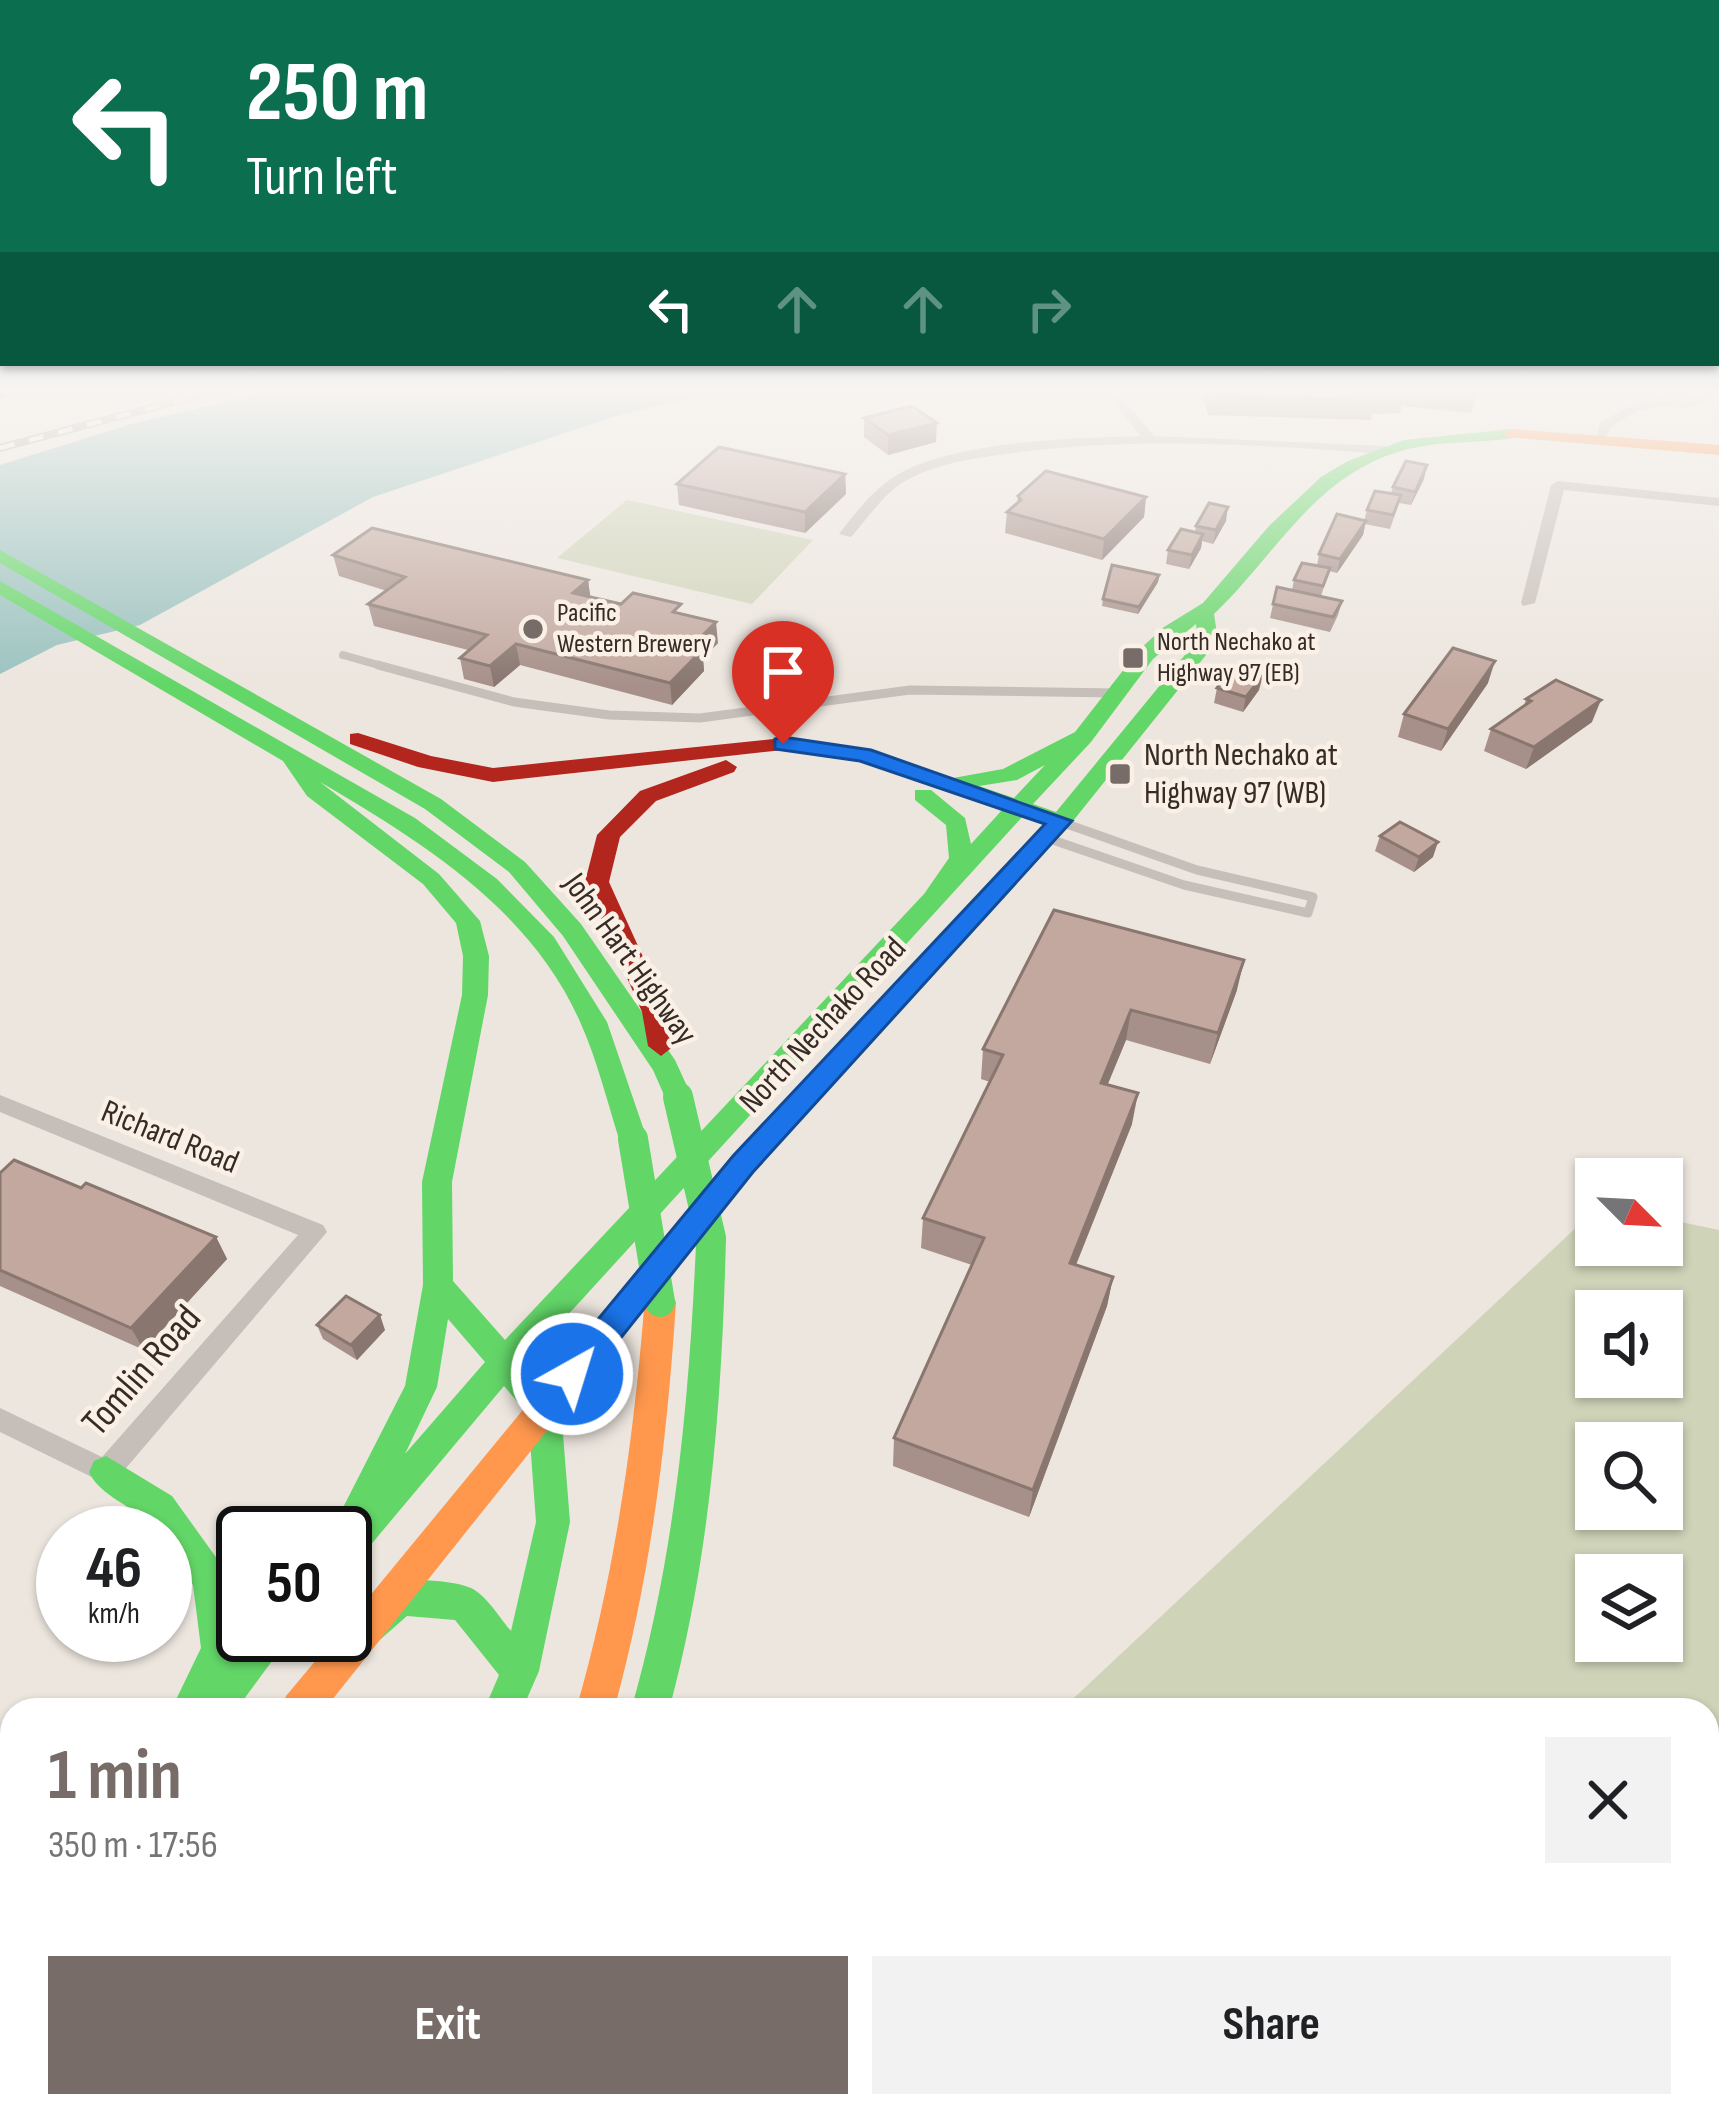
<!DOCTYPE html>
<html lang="en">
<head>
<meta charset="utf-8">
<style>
  :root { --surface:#fff; --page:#f2f2f2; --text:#202124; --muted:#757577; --accent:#776c67 }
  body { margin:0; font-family:"Sofia Sans Condensed",sans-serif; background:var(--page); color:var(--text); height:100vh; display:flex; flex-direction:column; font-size:45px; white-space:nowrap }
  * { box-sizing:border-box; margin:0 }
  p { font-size:39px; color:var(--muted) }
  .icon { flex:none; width:66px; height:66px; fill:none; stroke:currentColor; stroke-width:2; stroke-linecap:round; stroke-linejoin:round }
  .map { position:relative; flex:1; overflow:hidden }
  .panel { position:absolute; left:0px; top:1698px; width:1719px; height:420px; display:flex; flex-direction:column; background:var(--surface); border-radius:36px 36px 0 0; box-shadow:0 3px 9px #0004 }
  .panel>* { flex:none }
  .banner { position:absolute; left:0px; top:0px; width:1719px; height:366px; box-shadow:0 3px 9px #0004; background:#0b6e4f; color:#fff; overflow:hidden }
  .needle { width:78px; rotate:114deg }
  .buttons { position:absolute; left:1575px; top:1158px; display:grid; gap:24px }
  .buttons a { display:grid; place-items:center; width:108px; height:108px; border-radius:0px; background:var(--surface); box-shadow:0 3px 9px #0004; font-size:60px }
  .speed { position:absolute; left:36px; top:1506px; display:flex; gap:24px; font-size:60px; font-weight:700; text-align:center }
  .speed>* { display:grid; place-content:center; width:156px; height:156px; border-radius:50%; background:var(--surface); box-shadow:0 3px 9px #0004; line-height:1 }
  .speed small { font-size:30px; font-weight:400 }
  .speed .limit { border:6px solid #111; border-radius:18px; background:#fff; color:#111 }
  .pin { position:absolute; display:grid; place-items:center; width:102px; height:102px; color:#fff; margin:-123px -51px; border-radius:50% 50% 50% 0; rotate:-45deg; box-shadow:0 0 12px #0007 }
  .pin .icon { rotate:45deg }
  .me { position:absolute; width:132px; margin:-66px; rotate:39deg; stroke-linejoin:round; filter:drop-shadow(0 0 9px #0008) }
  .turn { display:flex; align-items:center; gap:42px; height:252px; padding:0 48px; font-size:54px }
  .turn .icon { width:156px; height:156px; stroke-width:2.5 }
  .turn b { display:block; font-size:84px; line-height:102px }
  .lanes { display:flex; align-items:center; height:114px; padding:0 48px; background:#0003; justify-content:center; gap:60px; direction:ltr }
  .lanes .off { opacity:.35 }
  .round { display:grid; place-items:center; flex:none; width:126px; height:126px; border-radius:0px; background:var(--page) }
  .headline { display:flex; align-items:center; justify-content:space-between; height:204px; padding:0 48px }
  h1 { font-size:72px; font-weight:700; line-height:90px; color:var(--accent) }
  .cta { display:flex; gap:24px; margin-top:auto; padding:24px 48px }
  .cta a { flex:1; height:138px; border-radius:0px; background:var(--accent); color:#fff; font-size:48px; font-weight:700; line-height:138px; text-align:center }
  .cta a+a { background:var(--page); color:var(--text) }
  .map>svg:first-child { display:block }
  .green { fill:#cfd3b8; fill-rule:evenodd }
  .water { fill:#9ac2bf }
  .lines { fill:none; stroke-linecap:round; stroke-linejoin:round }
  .lane-far1 { stroke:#c6beb8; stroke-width:8 }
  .lane { stroke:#c6beb8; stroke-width:9 }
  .street { fill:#c6beb8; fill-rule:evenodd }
  .fast { fill:#63d668; fill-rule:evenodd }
  .slow { fill:#ff974d; fill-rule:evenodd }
  .jam { fill:#b3261e; fill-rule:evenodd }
  .rail-casing { stroke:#ada7a3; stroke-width:8 }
  .rail { stroke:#faf0e6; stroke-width:4.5; stroke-dasharray:15; stroke-linecap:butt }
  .fast-bridge { stroke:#63d668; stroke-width:30 }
  .wall { fill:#a79089 }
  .shaded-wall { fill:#88766f }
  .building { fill:#c2a89f; stroke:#88766f; stroke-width:3 }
  .route { fill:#1a73e8; stroke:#114b97; stroke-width:3 }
  .poi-dot { fill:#776c67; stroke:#faf0e6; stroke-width:4.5 }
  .labels { text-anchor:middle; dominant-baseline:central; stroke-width:9; stroke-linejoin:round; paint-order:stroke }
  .far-poi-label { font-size:27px; fill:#372b26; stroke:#faf0e6; text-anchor:start }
  .poi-label { font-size:33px; fill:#372b26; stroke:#faf0e6; text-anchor:start }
  .street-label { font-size:33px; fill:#372b26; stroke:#faf0e6 }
  .near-street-label { font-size:39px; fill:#372b26; stroke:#faf0e6 }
</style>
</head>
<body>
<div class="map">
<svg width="1719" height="2118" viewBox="0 0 1719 2118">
  <rect width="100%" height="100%" fill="#ede6df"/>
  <g class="green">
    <path d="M627,500L813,540L752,604L557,558Z"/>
    <path d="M1596,1209V1245H1662V1218L1719,1230V2118H909L905,2106H1707V1710H1061ZM1596,1311H1662V1377H1596ZM1596,1443H1662V1509H1596ZM1596,1575H1662V1641H1596Z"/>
  </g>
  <path class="water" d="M275,390H722L619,415L373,497L140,625L57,645L0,674V465L128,425Z"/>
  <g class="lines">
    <path class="lane-far1" d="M343,655L389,668"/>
    <g class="lane">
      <path d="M378,665L514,702L609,715L700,718L910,690L1116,693"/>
      <path d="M1044,837L1184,885L1308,913L1313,897L1197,870L1061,822"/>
    </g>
    <g class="street">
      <path d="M1103,390H1115L1154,436L1385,446L1391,450L1385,454C1259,445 1133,436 1007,454C975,458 939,463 909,479C885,491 869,517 851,537L839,534C854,515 870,493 891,479C944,441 1075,438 1141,436Z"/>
      <path d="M1666,390H1687L1706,402C1689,412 1675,405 1656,407C1639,408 1624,418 1610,428L1604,442H1596L1600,423L1626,408L1653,400L1658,391ZM1679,395L1690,401L1665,400L1667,397Z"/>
      <path d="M1558,481L1719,498V506L1564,490L1535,603L1523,606L1521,603L1551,485Z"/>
      <path d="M0,1095L323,1225L327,1232L115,1481L106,1484L0,1432V1408L102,1457L298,1235L0,1112Z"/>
    </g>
    <g class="fast">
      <path d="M1512,429L1518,431V437C1481,444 1444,440 1408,449C1315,473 1278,553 1214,614L1218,640L1069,826L753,1172L710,1226L722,1229L726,1238C722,1398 711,1555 669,1710H631C675,1557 689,1402 696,1244L682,1251L671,1248L667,1239L733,1156L1046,824L1023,816L524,1363L561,1409L570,1522L539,1671L522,1710H484L499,1675L455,1620L407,1616L374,1645L361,1650L348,1645C338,1620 378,1583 404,1581C422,1579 455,1581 471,1588C487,1596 499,1617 511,1631L536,1522L528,1414L504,1386L358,1560L345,1565V1533H330L405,1386L423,1285L422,1182L462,995L463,956L456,923L423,884L307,796L283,761L0,595V581L415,818L497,879L554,937L607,1022L647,1139L643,1147H623L619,1139C607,1101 597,1060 581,1024C532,910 422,842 320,782L439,874L480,921L489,956L488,995L452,1182L453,1281L505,1340L924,894L949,858L946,825L915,800V790H931L965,818L971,844L1003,809L887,771V761H903L953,778L1003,769L1075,732L1139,650L1164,627L1203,603L1269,526L1321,477L1348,461L1404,440ZM1196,624L1198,639L1056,812L1033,804L1091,742L1153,659ZM1045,765L1014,798L979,786L1017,780ZM448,1319L485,1362L405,1454L437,1387Z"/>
      <path d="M0,550L441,799L525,862L581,924L675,1060L692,1097L688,1104H668L653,1070L563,936L509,872L425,809L0,563Z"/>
      <path d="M106,1456L172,1496L223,1567L238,1648L249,1635H291L236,1710H171L201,1648L193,1585L165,1544V1533H158C140,1507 101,1499 89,1472L94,1461Z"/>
      <path d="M293,2106H340L335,2118H288Z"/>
      <path d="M389,2106H437L432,2118H384Z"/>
    </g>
    <g class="slow">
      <path d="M1512,429L1719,445V455L1506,437V431Z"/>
      <path d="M682,1227L693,1230L697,1239L659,1289L671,1293L676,1302C667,1441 651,1576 614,1710H576C614,1578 633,1445 644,1309L324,1710H281L286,1696L337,1635H345V1626L671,1230Z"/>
      <path d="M449,2106H497L492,2118H444Z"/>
    </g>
    <g class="jam">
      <path d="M358,733L431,756L493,768L783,738L863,748L906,766L895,773L859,761L783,750L493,782L418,767L350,744V734Z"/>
      <path d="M726,760L737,767L734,772L656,801L620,837L609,882L668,1012L674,1046L661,1056L648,1046L642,1012L585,882L597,835L640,791Z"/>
      <path d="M12,1970V2023L0,2028V1975Z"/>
    </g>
    <g class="rail-casing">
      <path id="rail" d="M0,448L219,390"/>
    </g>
    <use href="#rail" class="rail"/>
    <g class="fast-bridge">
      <path d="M678,1097L711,1238"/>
      <path d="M633,1139L660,1302"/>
    </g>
  </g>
  <g class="wall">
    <path d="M1201,390H1306L1310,393L1311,390H1476L1477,394L1471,413L1402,406L1400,413L1372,414L1371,420L1208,415Z"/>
    <path d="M864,418L936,442L888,455L864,437Z"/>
    <path d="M845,474L846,494L805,533L679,505L677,484Z"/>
    <path d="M1424,479L1411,505L1399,503L1390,529L1365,524L1363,535L1337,573L1329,571L1321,596L1342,601L1338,615L1330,632L1270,618L1277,587L1292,590L1294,580L1317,566L1319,554L1364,521L1367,510L1391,493L1393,487Z"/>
    <path d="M1018,496L1146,497L1144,517L1102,560L1005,533L1007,512L1017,503Z"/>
    <path d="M1226,521L1213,544L1202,541L1201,548L1189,569L1166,564L1168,550L1195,532L1196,526Z"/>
    <path d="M333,555L588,580L590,597L621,604L682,614L718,643L703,658L704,671L672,705L520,665L494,687L464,679L460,658L468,650L374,626L368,604L387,591L339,576Z"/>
    <path d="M1159,575L1158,582L1138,614L1102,606L1103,599Z"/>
    <path d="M1488,683L1441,751L1398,737L1404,714Z"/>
    <path d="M1217,688L1259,690L1243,712L1214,703Z"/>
    <path d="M1526,699L1592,722L1526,769L1484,751L1491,729L1524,706Z"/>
    <path d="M1380,836L1433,857L1414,872L1375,851Z"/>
    <path d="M1054,910L1237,990L1210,1064L1126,1040L1107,1085L1132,1124L1076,1265L1113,1277L1107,1306L1029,1517L893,1466L894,1438L972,1265L921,1248L923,1218L990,1082L981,1079L983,1049Z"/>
    <path d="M0,1173L81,1188L216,1237L227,1259L144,1350L0,1286Z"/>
    <path d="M317,1325L385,1330L357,1360L323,1339Z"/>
  </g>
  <g class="shaded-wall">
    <path d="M0,390H18L0,399Z"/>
    <path d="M1146,390H1194L1145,395Z"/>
    <path d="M937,423L936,442L888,455V435Z"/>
    <path d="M1427,465L1424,479L1411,505L1415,492Z"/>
    <path d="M845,474L846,494L805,533V512Z"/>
    <path d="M1146,497L1144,517L1102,560L1104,539Z"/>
    <path d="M1228,507L1226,521L1213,544L1216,530Z"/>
    <path d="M1366,521L1363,535L1337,573L1340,559Z"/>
    <path d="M1203,534L1201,548L1189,569L1192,555Z"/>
    <path d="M1159,575L1158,582L1138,614L1139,607Z"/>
    <path d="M588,580L591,601L573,593Z"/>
    <path d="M716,622L718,643L703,658L704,671L672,705L670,683L691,647Z"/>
    <path d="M516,644L520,665L494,687L490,666Z"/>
    <path d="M1495,661L1488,683L1441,751L1448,729Z"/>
    <path d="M1263,675L1259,690L1243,712L1246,697Z"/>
    <path d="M1601,700L1592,722L1526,769L1534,747Z"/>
    <path d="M1438,842L1433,857L1414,872L1419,857Z"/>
    <path d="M1244,960L1237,990L1210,1064L1218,1033Z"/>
    <path d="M1131,1010L1126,1040L1096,1113L1101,1083Z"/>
    <path d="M1138,1093L1132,1124L1065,1292L1070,1263Z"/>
    <path d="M216,1237L227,1259L144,1350L131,1328Z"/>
    <path d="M1113,1277L1107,1306L1029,1517L1033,1490Z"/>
    <path d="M380,1315L385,1330L357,1360L351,1345Z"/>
  </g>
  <g class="building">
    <path d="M1209,390H1306L1311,395L1312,390H1402L1405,395H1372L1375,401L1211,396Z"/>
    <path d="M1429,390H1476L1477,394Z"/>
    <path d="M912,406L937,423L888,435L864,418Z"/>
    <path d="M719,447L845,474L805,512L677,484Z"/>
    <path d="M1406,461L1427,465L1415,492L1393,487Z"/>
    <path d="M1046,471L1146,497L1104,539L1007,512L1021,500L1018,496Z"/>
    <path d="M1375,491L1401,495L1393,515L1367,510Z"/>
    <path d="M1209,503L1228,507L1216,530L1196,526Z"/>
    <path d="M1337,514L1366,521L1340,559L1319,554Z"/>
    <path d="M372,528L588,580L573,593L621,604L633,593L681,604L673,612L716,622L691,647L702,650L670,683L516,644L490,666L460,658L487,635L368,604L405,577L333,555Z"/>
    <path d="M1181,529L1203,534L1192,555L1168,550Z"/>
    <path d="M1302,563L1330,568L1323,586L1294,580Z"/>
    <path d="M1112,565L1159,575L1139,607L1103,599Z"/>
    <path d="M1277,587L1342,601L1333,617L1273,604Z"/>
    <path d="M1453,648L1495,661L1448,729L1404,714Z"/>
    <path d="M1233,666L1263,675L1246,697L1217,688Z"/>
    <path d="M1556,680L1601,700L1534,747L1491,729L1531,701L1526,699Z"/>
    <path d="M1400,822L1438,842L1419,857L1380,836Z"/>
    <path d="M1054,910L1244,960L1218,1033L1131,1010L1101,1083L1138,1093L1070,1263L1113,1277L1033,1490L894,1438L984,1238L923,1218L1003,1055L983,1049Z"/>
    <path d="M14,1160L81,1188L86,1183L216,1237L131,1328L0,1270V1173Z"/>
    <path d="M346,1296L380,1315L351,1345L317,1325Z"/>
  </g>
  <linearGradient id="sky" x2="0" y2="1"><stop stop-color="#89bad8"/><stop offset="0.57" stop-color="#f7f4f1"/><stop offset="1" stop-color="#f7f4f1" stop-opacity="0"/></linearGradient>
  <rect width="1719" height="686" fill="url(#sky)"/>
  <path class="route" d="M783,737L871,750L1072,821L753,1172L584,1384L572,1388L561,1384L556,1374L561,1364L733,1156L1045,824L860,761L775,749V739Z"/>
  <g class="poi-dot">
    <circle cx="533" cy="629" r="12"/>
    <rect x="1121" y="646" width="24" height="24" rx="6"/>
    <rect x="1108" y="762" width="24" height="24" rx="6"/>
  </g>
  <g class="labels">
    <g class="far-poi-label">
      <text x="557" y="613">Pacific<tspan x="557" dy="31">Western Brewery</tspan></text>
      <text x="1157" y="642">North Nechako at<tspan x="1157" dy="31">Highway 97 (EB)</tspan></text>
    </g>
    <g class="poi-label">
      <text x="1144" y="755">North Nechako at<tspan x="1144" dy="38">Highway 97 (WB)</tspan></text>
    </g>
    <g class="street-label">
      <text transform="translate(630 959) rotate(54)">John Hart Highway</text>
      <text transform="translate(823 1025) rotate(-47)">North Nechako Road</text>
      <text transform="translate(170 1137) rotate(22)">Richard Road</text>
    </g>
    <g class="near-street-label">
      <text transform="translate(142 1371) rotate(-49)">Tomlin Road</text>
    </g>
  </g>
</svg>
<div class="buttons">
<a><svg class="needle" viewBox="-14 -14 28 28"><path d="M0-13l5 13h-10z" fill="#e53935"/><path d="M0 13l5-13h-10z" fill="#757577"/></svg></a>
<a><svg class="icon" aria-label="sound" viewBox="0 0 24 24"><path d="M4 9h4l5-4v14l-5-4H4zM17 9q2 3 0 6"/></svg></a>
<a><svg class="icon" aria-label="search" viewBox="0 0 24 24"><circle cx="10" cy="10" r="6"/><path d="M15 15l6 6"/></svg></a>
<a><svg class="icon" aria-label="layers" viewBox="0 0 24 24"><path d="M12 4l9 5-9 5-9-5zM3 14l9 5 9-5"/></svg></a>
</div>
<div class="speed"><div>46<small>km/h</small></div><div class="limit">50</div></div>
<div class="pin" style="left:783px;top:744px;background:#d93025"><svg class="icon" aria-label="arrive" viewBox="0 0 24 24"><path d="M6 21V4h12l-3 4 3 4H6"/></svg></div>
<svg class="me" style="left:572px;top:1374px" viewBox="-20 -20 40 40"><circle r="17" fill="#1a73e8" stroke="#fff" stroke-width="3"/><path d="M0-11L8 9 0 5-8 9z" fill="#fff"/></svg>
<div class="banner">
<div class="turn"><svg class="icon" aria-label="left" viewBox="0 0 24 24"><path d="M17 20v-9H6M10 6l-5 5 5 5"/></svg><div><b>250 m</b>Turn left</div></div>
<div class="lanes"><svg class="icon" aria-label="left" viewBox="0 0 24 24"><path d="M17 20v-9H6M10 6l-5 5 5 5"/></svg><svg class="icon off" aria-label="ahead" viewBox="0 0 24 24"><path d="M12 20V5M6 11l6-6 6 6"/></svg><svg class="icon off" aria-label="ahead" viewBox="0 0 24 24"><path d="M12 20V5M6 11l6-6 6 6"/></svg><svg class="icon off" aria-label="right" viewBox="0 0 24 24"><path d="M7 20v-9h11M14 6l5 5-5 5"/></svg></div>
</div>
<section class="panel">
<div class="headline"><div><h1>1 min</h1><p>350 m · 17:56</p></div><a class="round"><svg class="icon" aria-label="close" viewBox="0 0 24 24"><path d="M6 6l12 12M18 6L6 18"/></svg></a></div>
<div class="cta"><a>Exit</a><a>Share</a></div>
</section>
</div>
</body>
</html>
